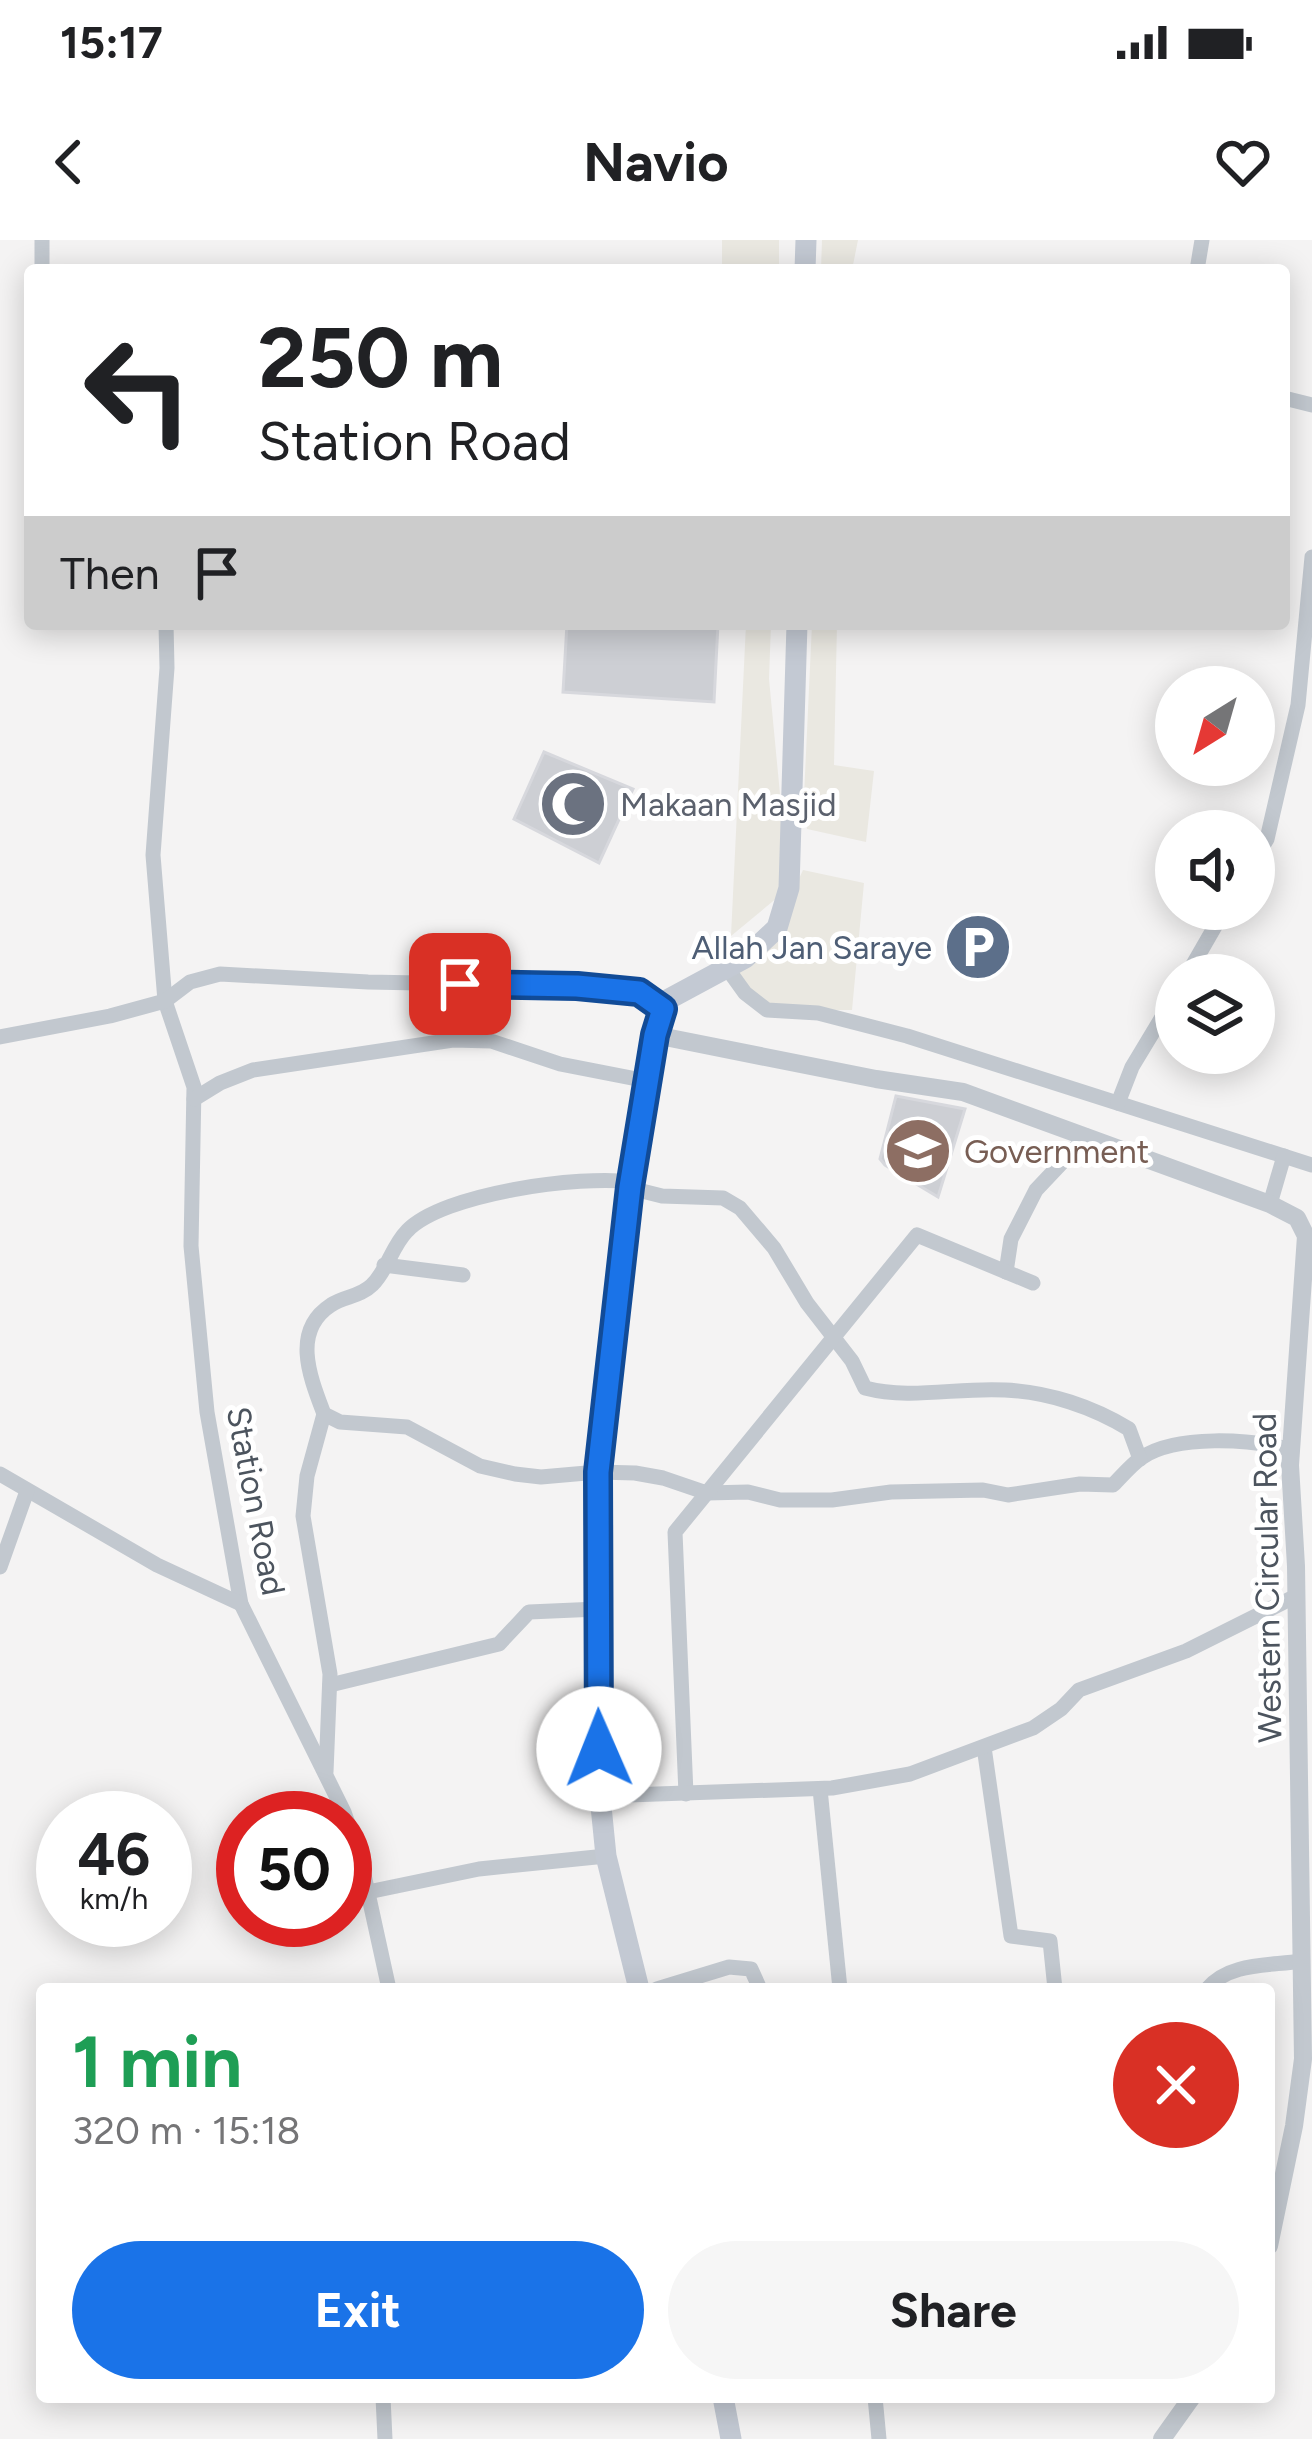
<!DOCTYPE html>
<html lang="en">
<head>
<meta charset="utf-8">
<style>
  :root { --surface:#fff; --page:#f6f6f6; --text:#202124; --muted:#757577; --accent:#1a73e8 }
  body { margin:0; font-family:Figtree,sans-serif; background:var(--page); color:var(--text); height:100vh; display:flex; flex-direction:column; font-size:45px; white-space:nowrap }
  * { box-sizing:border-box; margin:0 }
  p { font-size:39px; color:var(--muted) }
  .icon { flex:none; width:66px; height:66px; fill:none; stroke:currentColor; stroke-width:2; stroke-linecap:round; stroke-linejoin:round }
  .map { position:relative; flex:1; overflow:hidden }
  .panel { position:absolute; left:36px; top:1743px; width:1239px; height:420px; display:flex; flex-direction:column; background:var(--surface); border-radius:12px; box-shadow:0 6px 30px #0003 }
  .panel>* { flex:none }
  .banner { position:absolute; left:24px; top:24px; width:1266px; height:366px; border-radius:12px; box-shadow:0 6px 30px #0003; background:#fff; color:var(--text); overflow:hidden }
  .needle { width:78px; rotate:217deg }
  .controls { position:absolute; left:1155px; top:426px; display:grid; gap:24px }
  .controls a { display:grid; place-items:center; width:120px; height:120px; border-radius:50%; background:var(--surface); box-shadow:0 6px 30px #0003; font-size:60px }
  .speed { position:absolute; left:36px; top:1551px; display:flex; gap:24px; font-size:60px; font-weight:700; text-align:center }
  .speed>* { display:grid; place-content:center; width:156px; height:156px; border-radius:50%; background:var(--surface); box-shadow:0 6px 30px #0003; line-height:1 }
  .speed small { font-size:30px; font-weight:400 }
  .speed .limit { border:18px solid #d22; background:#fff; color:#111 }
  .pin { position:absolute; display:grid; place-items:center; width:102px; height:102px; color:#fff; margin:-51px; border-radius:24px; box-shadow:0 6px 18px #0006 }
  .me { position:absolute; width:132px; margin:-66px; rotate:359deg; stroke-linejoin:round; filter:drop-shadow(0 0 9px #0008) }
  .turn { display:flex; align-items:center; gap:42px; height:252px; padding:0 36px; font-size:54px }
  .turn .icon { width:156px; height:156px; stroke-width:2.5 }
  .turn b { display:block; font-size:84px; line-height:102px }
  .then { display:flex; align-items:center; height:114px; padding:0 36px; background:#0003; gap:24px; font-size:45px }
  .round { display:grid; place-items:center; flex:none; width:126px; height:126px; border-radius:63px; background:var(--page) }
  .overview { display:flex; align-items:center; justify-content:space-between; height:204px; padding:0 36px }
  h1 { font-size:72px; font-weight:700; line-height:90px; color:#1e9e55 }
  .action { display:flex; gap:24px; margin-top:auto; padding:24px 36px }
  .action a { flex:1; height:138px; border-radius:72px; background:var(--accent); color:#fff; font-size:48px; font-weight:700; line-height:138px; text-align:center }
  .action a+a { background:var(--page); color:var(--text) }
  .status { display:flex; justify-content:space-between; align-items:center; height:84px; padding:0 60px; background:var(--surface); direction:ltr }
  .status svg { height:33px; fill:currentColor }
  header { display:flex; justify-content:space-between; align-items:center; height:156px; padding:0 36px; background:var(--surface); font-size:54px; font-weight:700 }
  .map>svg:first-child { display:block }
  .commercial { fill:#eae8e1 }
  .building { fill:#cdcfd4; stroke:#d7d8dd; stroke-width:3 }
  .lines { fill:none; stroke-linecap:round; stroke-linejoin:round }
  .minor { stroke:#c2c8cf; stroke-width:15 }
  .tertiary { stroke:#c2c8cf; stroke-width:18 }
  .secondary { stroke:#c3c9d3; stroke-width:21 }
  .route-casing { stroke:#114b97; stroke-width:30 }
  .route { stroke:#1a73e8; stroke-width:21 }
  .labels { text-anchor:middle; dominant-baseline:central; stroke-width:10; stroke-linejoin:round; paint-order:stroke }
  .worship-label { font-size:33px; fill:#5b616d; stroke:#fff; text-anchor:start }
  .service-label { font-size:33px; fill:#4e5e75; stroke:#fff; text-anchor:end }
  .education-label { font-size:33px; fill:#785e54; stroke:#fff; text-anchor:start }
  .street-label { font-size:33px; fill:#4c545e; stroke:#fff }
</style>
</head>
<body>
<div class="status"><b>15:17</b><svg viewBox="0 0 49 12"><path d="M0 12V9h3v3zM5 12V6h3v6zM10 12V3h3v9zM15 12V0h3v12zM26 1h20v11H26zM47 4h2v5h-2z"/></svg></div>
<header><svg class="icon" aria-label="back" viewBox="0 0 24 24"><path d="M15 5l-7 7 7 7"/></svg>Navio<svg class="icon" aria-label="heart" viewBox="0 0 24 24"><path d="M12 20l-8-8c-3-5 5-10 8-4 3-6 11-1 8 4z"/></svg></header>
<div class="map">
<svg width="1312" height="2199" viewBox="0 0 1312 2199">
  <rect width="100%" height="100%" fill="#f4f3f3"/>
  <g class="commercial">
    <rect x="722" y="0" width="57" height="30"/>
    <path d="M822,0H858L852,30H821Z"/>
    <path d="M746,384H771L769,439L789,648L731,696Z"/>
    <path d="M812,384H837L834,525L874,531L866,602L807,589L804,556Z"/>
    <path d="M803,630L864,643L852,770H767L727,728L776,688Z"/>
  </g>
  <g class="building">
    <path d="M567,384H718L714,462L563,452Z"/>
    <path d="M544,512L633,549L599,623L514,579Z"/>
    <path d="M896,856L965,869L938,957L885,925L880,919Z"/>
  </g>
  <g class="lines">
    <g class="minor">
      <path d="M42,0V30"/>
      <path d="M1197,30L1202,0"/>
      <path d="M1284,158L1312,165"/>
      <path d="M166,384L167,428L153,615L165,761L194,847L191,1006L207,1172L241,1364L344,1572L361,1621L389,1749"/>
      <path d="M1254,620L1267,599L1298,465L1312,317"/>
      <path d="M727,728L745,753L767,770L818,773L907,796L1312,925"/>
      <path d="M1187,735L1225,669"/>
      <path d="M0,797L110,776L165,761L190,742L220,734L368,742L577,746L639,752L663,769"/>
      <path d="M194,859L220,843L253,830L453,800L491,801L560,824L647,841"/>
      <path d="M1118,863L1132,827L1176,754"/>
      <path d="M631,942C581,935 443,953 407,991C392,1006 387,1031 372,1045C360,1057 344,1056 331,1065C291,1091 310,1137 324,1174L340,1182L407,1187L480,1226L515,1234L541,1237L598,1232L635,1233L663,1238L707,1253L748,1252L780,1260H832L891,1252L983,1250L1008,1255L1080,1244L1113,1245C1122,1236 1131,1225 1141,1218C1176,1194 1252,1199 1291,1210"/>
      <path d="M630,948L662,956L723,958L740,968L774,1008L807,1063L852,1121L865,1148C911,1160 958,1147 1005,1150C1049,1152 1093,1167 1129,1189L1140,1219"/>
      <path d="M1270,964L1284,916"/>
      <path d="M384,1025L463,1035"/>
      <path d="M1006,1032L1011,999L1036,950L1087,896"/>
      <path d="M324,1174L307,1236L303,1276L330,1434L326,1532"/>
      <path d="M0,1234L157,1325L241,1364"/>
      <path d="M0,1327L27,1251"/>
      <path d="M330,1445L499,1404L529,1372L598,1369"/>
      <path d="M984,1507L1011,1696L1050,1701L1055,1749"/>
      <path d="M820,1549L840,1749"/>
      <path d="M686,1554L675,1292L917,995L1033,1043"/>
      <path d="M600,1556L832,1548L910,1534L1033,1488L1061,1469L1079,1450L1186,1411L1296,1356"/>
      <path d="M368,1652L479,1629L606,1616"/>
      <path d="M657,1749L729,1727L751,1729L760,1749"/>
      <path d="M1207,1749C1229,1722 1270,1726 1301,1721"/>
      <path d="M383,2157L385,2199"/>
      <path d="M875,2157L879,2199"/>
    </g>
    <g class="tertiary">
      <path d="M655,795L876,839L963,852L1270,964L1297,978L1306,996L1290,1225L1296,1326L1303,1819L1294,1886L1269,2006"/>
      <path d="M1162,2199L1192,2157"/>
    </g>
    <g class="secondary">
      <path d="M805,30L806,0"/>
      <path d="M639,1749L606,1616L600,1556L598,1232L630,948L655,795L667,760L745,718L777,688L789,648L797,384"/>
      <path d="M723,2157L731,2199"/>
    </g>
  </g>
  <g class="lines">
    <g class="route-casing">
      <path id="route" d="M460,744L577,746L639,752L663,769L655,795L630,947L598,1232L599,1509"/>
    </g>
    <use href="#route" class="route"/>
  </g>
  <defs>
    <g id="mosque-disc" transform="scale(3.45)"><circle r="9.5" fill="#6b7280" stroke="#fff"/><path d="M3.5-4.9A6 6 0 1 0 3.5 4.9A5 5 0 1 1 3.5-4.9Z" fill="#fff"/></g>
    <g id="parking-disc" transform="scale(3.45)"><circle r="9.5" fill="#5c6f8a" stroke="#fff"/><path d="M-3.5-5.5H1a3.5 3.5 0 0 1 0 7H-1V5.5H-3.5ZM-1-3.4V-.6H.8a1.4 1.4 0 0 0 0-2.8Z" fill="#fff"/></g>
    <g id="school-disc" transform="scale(3.45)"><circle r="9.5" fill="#8d6e63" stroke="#fff"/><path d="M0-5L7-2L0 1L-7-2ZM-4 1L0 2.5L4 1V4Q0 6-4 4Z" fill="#fff"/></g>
  </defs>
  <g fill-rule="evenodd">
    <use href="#mosque-disc" x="573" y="564"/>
    <use href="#parking-disc" x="978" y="707"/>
    <use href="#school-disc" x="918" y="911"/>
  </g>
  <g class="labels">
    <g class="worship-label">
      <text x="620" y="564">Makaan Masjid</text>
    </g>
    <g class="service-label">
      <text x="932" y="707">Allah Jan Saraye</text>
    </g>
    <g class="education-label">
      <text x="964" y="911">Government</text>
    </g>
    <g class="street-label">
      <text transform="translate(256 1261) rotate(79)">Station Road</text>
      <text transform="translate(1267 1338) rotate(-91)">Western Circular Road</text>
    </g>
  </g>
</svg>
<div class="controls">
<a><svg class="needle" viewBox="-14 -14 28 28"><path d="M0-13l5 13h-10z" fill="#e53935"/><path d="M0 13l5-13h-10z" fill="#757577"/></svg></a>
<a><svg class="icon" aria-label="sound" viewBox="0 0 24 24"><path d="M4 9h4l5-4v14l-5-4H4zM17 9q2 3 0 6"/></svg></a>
<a><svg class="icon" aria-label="layers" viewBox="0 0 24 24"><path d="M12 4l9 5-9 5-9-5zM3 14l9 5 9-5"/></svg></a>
</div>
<div class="speed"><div>46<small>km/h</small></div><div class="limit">50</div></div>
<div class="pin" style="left:460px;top:744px;background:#d93025"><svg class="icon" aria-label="arrive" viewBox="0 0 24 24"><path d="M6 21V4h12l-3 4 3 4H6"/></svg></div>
<svg class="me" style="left:599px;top:1509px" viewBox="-20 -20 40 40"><circle r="19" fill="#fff"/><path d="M0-13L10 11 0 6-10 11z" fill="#1a73e8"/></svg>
<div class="banner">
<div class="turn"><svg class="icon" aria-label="left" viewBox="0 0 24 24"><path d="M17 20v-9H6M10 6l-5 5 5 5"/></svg><div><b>250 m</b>Station Road</div></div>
<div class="then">Then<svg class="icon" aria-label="arrive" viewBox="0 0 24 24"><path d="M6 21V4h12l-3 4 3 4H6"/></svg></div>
</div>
<section class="panel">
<div class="overview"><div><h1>1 min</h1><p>320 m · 15:18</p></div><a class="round" style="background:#d93025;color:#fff"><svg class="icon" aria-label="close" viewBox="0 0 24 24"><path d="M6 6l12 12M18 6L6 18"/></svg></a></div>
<div class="action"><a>Exit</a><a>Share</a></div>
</section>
</div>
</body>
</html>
